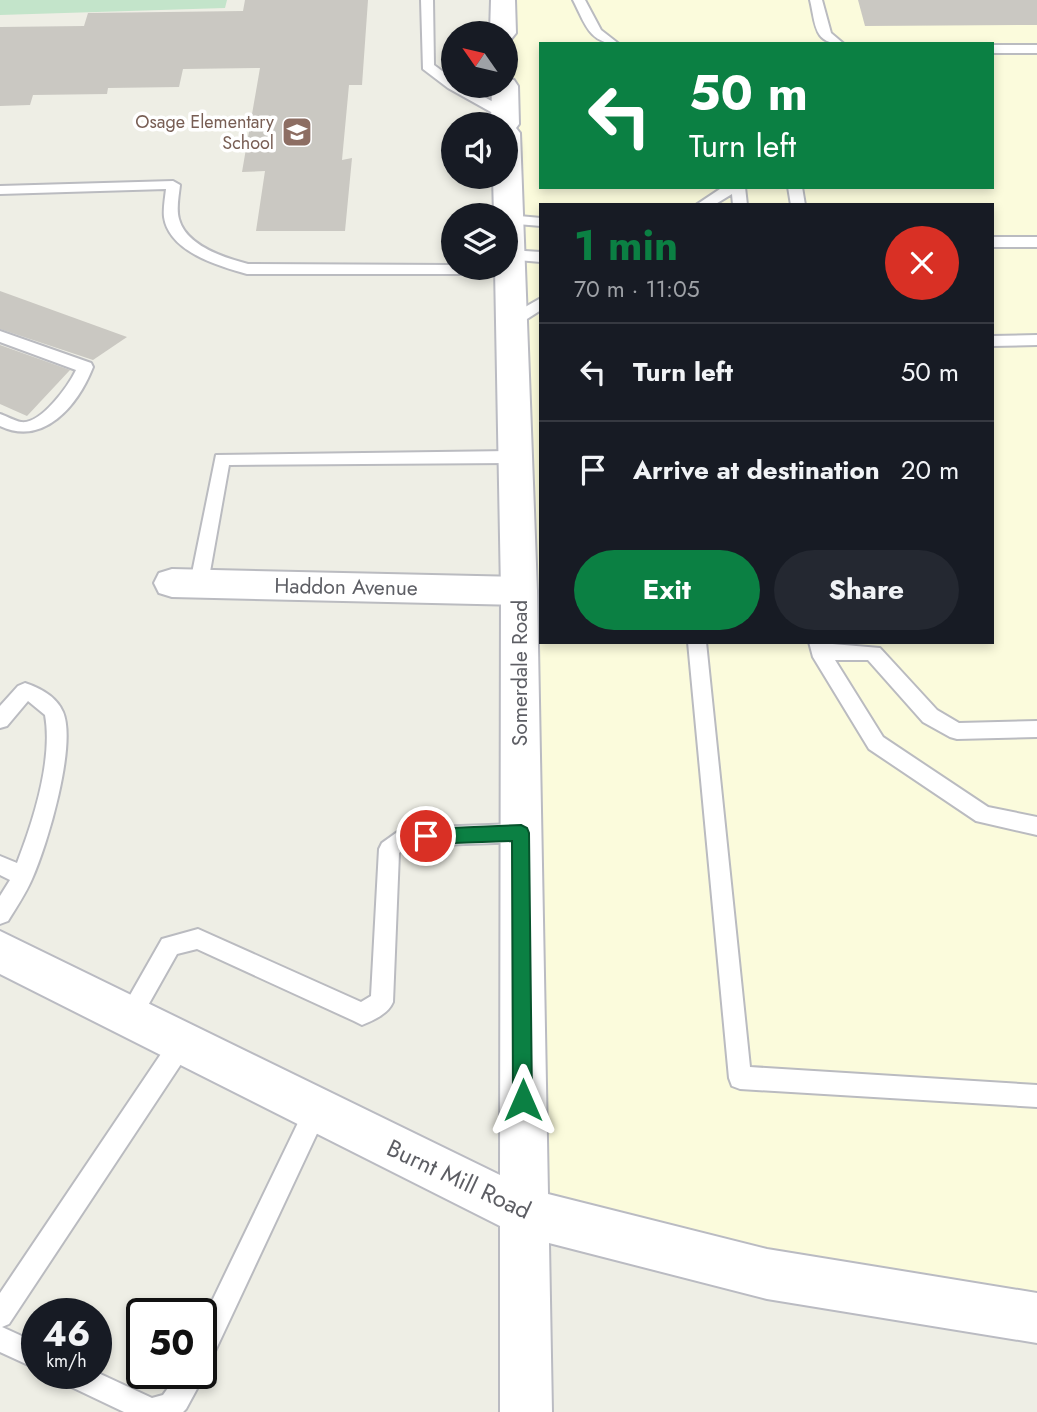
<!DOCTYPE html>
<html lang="en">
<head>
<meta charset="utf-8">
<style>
  :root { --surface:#171b24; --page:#242831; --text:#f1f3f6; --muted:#9ea1a6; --line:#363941; --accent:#0b8043 }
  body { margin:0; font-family:Jost,sans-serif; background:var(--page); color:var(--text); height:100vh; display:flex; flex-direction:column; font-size:26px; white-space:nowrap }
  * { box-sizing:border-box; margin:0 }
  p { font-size:23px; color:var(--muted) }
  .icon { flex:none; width:38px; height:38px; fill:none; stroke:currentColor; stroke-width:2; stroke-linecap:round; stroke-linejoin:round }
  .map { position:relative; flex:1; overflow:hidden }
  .details { position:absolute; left:539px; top:203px; width:455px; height:441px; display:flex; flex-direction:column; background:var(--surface); border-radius:0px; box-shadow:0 4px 10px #0003 }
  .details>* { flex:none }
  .guide { position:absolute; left:539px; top:42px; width:455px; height:147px; border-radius:0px; box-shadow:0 4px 10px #0003; background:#0b8043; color:#fff; overflow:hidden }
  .needle { width:46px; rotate:304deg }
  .fabs { position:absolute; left:441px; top:21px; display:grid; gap:14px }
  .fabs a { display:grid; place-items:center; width:77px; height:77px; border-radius:50%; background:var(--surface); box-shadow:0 4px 10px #0003; font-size:35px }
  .speed { position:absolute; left:21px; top:1298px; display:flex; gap:14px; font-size:35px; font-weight:700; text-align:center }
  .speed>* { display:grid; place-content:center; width:91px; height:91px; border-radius:50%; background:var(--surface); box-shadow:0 4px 10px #0003; line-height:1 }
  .speed small { font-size:18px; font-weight:400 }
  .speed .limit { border:4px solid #111; border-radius:10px; background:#fff; color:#111 }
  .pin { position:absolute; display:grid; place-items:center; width:60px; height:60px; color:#fff; margin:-30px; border:4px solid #fff; border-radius:50%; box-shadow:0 2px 7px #0007 }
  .me { position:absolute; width:77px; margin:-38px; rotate:0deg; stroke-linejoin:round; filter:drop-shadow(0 0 5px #0008) }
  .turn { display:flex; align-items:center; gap:24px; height:147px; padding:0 35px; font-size:32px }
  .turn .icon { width:91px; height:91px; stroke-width:2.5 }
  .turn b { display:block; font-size:49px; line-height:60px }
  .round { display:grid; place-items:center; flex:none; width:74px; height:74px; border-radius:37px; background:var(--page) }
  .summary { display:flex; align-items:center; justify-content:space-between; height:119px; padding:0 35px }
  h1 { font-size:42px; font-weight:700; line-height:52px; color:var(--accent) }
  .primary-button { display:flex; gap:14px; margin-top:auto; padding:14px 35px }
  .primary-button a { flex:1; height:80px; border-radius:42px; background:var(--accent); color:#fff; font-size:28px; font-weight:700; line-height:80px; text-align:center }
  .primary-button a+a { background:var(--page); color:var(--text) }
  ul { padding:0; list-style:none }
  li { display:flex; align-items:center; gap:21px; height:98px; padding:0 35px; border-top:2px solid var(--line) }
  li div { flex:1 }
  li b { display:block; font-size:26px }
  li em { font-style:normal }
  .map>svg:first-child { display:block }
  .commercial { fill:#fbfbdc; fill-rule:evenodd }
  .green { fill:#c3e4ca }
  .building { fill:#cac8c2 }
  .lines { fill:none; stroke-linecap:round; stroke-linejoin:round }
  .lane-casing { stroke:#babbc0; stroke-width:4 }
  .street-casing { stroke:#babbc0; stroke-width:4 }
  .secondary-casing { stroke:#babbc2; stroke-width:4 }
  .lane { fill:#fff; fill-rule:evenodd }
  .street { fill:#fff; fill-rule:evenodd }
  .secondary { fill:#fff; fill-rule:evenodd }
  .route { fill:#0b8043; stroke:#07532c; stroke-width:2 }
  .labels { text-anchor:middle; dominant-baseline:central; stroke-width:7; stroke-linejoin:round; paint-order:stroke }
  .far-education-label { font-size:18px; fill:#785e54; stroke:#fff; text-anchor:end }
  .street-label { font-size:21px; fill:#5d5e64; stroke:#fff }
  .near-street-label { font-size:24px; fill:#5d5e64; stroke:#fff }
</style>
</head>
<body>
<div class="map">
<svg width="1037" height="1412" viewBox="0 0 1037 1412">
  <rect width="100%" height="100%" fill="#eeeee5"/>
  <path class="commercial" d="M503,0H1037V1318L523,1212L506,33H503ZM541,44H992V187H541ZM541,205H992V642H541Z"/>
  <path class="green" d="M0,0H227L225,8L0,15Z"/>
  <g class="building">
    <path d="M245,0H368L362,85H349L342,160L352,158L345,231H256L265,171L242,172L260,68L183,69L179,87L108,88L107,94L33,95L30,105L0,106V27L84,26L88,13L243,11Z"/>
    <path d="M858,0H1037V25L865,26Z"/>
    <path d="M0,291L127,337L93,360L0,329Z"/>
    <path d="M0,345L70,370L27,416L0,404Z"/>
  </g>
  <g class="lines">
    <g class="lane-casing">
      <g id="lane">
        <path d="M421,0H433L434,65L453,79V86H464L510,111V117H500L448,88L423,69Z"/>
        <path d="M573,0H585L601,30L619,44C589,44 585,23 573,0Z"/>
        <path d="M810,0H822L831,33L844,44C813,44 816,25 810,0Z"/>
        <rect x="992" y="45" width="45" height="8"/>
        <path d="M173,181L180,185C179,195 176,209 179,219C186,246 225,258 248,264L453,265V268H506V264L514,266L516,269L509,274H247C219,266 169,252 164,217C163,209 165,198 166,189L0,194V186Z"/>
        <path d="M723,187H745L747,205H733L732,194L714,205H696Z"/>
        <path d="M788,187H802L805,205H791Z"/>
        <path d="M505,215H508L541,218V226L506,223Z"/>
        <rect x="992" y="237" width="45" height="10"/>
        <path d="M509,250L541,252V262L506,259V251Z"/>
        <path d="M541,298V310L516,326H506L503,322L506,318Z"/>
        <path d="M0,331L91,363L93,367C78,405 44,447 0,426V414C7,416 14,421 21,422C41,425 69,385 76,370L0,342Z"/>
        <path d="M1037,335V345L992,346V336Z"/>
        <path d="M515,451L523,457L515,463L229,465L208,583L205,588H193L190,583L216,455Z"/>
        <path d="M688,642H706L750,1067L1037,1085V1107L740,1089L732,1086L729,1078Z"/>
        <path d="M809,642L880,648L937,710L959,723L1037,721V737L957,739L950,737L923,722L868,660H835L883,737L988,807L1037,817V835L976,821L869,749L813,657Z"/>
        <path d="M25,683C40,688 56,696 63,712C77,745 47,846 32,879C26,893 16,908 8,921L0,924V896L10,880L0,875V856L17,863C33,822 53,759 45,715L28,701L7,726L0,728V706L18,686Z"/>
        <path d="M521,824L528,827L531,833L528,839L521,842L407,846L399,853L393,1002C388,1014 374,1020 362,1025L354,1021L197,949L177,954L137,1025L129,1029L121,1025L118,1018L121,1011L162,939L198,929L361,1002L371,996L379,849L382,843L403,828Z"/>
        <path d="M181,1033L189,1036L192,1044L189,1052L9,1324L2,1327L37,1343V1369L0,1352V1293L173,1036Z"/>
        <path d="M316,1099L324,1102L328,1110L210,1362L201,1366L205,1374L186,1409L183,1412H124L63,1383L59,1374L96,1372L152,1398L163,1395L178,1374H201V1324L308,1102Z"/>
      </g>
    </g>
    <g class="street-casing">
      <path id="street" d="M172,569L519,577L532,581L537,591L532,601L519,605L172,597L159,593L154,583L159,573Z"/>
    </g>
    <g class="secondary-casing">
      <g id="secondary">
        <path d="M491,0H515L516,33L512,38L506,40V33H490Z"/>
        <path d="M506,78L514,80L518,86L519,124L516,128L520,133L537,591L548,1194L767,1249L1037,1293V1343L767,1299L549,1243L552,1412H500V1226L0,974V931L500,1175L501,591L495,268H506V215H494L493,177H506V124H491L492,86H506Z"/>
      </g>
    </g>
    <use href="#lane" class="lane"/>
    <use href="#street" class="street"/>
    <use href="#secondary" class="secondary"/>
  </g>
  <path class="route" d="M521,825L527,828L529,833L532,1100L529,1107L523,1110L516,1107L513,1100L512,841L426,844L420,842L418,836L420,831L426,829Z"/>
  <defs>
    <g id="school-square" transform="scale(1.575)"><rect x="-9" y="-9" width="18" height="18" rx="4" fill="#8d6e63" stroke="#fff"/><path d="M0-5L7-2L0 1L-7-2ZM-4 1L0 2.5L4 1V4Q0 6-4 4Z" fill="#fff"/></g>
  </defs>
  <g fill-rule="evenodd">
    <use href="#school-square" x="297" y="132"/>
  </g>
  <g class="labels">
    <g class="far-education-label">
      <text x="274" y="122">Osage Elementary<tspan x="274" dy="21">School</tspan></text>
    </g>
    <g class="street-label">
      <text transform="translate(346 587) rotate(1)">Haddon Avenue</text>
      <text transform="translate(520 673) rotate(-90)">Somerdale Road</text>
    </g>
    <g class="near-street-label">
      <text transform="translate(459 1179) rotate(25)">Burnt Mill Road</text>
    </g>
  </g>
</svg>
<div class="fabs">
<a><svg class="needle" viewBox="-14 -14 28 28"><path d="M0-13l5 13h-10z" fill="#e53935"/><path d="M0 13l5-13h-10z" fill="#9ea1a6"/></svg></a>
<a><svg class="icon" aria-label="sound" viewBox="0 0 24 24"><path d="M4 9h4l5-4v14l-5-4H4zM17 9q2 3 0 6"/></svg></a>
<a><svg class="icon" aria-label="layers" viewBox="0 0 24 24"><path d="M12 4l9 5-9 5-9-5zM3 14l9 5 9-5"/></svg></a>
</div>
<div class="speed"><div>46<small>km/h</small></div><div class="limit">50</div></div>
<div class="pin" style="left:426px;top:836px;background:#d93025"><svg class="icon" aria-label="arrive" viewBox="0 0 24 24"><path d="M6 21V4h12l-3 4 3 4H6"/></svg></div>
<svg class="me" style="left:523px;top:1100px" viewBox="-20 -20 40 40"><path d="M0-17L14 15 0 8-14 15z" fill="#0b8043" stroke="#fff" stroke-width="4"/></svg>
<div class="guide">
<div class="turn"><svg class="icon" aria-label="left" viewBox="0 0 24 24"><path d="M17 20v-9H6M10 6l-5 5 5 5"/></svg><div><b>50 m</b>Turn left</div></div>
</div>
<section class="details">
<div class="summary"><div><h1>1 min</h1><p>70 m · 11:05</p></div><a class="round" style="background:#d93025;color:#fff"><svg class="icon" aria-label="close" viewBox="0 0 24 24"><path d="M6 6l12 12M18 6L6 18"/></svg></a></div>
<ul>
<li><svg class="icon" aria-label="left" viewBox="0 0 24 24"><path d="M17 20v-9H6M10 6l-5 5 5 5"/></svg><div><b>Turn left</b></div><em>50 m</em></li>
<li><svg class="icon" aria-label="arrive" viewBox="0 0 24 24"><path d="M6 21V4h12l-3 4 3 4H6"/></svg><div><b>Arrive at destination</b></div><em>20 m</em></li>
</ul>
<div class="primary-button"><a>Exit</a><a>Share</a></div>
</section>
</div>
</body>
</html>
